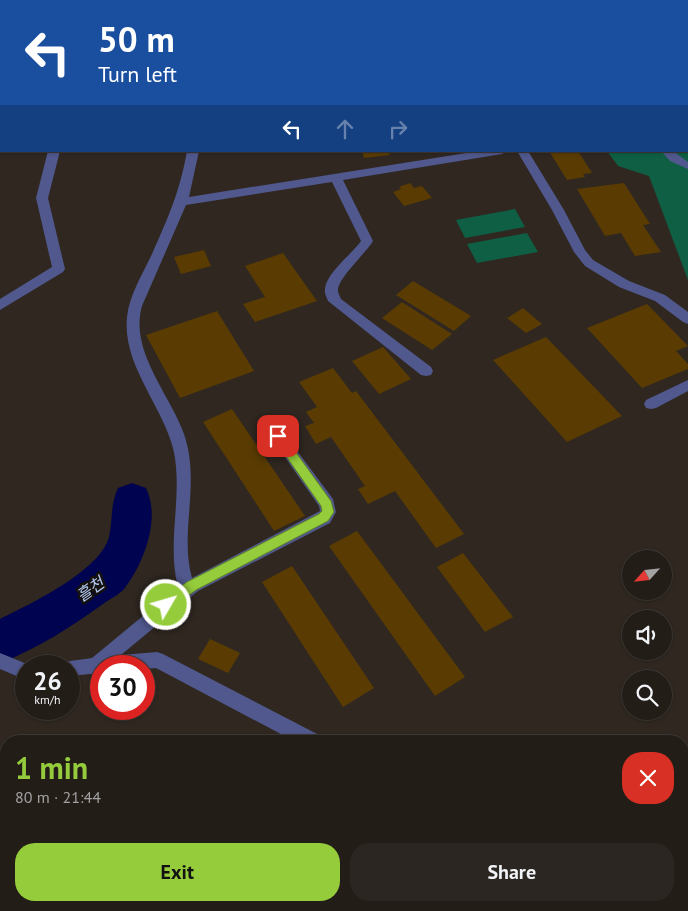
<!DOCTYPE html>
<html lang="en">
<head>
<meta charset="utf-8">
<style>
  :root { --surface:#231d18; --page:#2b2621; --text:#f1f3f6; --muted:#a3a2a2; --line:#403b37; --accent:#95cc3b }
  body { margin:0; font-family:"PT Sans","Noto Sans KR",sans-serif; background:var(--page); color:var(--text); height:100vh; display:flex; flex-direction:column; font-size:19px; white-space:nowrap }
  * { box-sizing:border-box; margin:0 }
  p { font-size:16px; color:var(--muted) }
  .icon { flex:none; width:28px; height:28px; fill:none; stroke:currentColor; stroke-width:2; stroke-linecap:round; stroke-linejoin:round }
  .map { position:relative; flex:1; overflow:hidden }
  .sheet { position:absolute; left:0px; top:735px; width:689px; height:176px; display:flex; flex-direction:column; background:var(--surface); border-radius:20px 20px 0 0; box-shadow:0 1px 4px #0004,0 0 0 1px var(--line) }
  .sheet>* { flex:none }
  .top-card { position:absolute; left:0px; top:0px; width:689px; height:152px; box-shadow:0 1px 4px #0004,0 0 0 1px var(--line); background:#1a4fa0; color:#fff; overflow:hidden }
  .needle { width:32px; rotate:243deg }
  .controls { position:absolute; left:622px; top:550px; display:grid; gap:10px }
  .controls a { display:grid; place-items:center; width:50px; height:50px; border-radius:50%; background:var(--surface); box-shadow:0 1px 4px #0004,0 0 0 1px var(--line); font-size:25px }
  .speed { position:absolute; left:15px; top:655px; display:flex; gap:10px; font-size:25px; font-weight:700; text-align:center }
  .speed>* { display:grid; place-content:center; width:65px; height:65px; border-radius:50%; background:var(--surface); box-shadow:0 1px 4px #0004,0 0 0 1px var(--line); line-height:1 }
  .speed small { font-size:12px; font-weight:400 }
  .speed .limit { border:8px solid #d22; background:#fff; color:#111 }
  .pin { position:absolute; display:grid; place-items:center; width:42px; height:42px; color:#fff; margin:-21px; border-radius:10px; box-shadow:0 2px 8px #0006 }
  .me { position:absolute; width:55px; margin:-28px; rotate:52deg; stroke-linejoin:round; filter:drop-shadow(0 0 4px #0008) }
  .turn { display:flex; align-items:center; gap:18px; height:105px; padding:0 15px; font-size:22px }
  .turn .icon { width:65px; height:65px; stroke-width:2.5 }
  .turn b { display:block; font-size:35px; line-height:42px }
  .lanes { display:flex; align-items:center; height:48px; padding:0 15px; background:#0003; justify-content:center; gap:25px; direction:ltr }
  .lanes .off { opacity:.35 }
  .round { display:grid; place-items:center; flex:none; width:52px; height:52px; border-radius:20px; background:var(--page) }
  .head { display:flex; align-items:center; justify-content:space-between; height:85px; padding:0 15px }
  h1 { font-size:30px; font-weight:800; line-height:38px; color:var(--accent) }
  .primary-button { display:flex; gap:10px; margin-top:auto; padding:10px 15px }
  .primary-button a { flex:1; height:58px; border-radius:20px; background:var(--accent); color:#111; font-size:20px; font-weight:800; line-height:58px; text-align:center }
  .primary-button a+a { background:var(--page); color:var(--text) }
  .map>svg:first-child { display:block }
  .green { fill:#0f5f44 }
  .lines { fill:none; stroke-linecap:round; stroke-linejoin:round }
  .river { fill:#00034f; fill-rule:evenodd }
  .building { fill:#5a3c03 }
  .minor { fill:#50588d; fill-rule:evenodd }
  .route { fill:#95cc3b; stroke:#618526 }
  .labels { text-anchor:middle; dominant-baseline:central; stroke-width:5; stroke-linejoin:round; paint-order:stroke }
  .water-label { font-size:16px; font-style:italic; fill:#b5caf5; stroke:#14110e }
</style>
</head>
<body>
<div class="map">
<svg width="688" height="911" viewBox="0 0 688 911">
  <rect width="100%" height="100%" fill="#2f2720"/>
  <g class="green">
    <path d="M520,0H688V280L649,176L618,166L607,151H688V1Z"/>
    <path d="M515,209L525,227L465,238L456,220Z"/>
    <path d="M527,233L538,252L477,263L467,244Z"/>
  </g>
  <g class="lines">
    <path class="river" d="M132,483L146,488C161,519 144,562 125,588C120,594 110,599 103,604C71,627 37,649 0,663V619C30,604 100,571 109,537C113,520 110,505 118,488Z"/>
  </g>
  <g class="building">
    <path d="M362,151H388L390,155L364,158Z"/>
    <path d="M549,151H578L592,173L583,174L585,177L567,180Z"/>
    <path d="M410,183L414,188L422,186L432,198L404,206L393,192L401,189L399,187Z"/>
    <path d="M624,183L650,224L643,225L661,252L635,256L621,233L605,236L577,189Z"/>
    <path d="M204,250L211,266L181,274L174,257Z"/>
    <path d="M283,253L317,301L255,322L243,304L265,297L245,266Z"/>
    <path d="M413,281L471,316L454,331L396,295Z"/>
    <path d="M402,302L452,334L432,350L382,318Z"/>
    <path d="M647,304L688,346L676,351L688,364V369L642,388L587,328Z"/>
    <path d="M523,308L542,324L526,333L507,318Z"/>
    <path d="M217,311L254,371L180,398L146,335Z"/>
    <path d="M546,337L622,416L567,442L493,360Z"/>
    <path d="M383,347L411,379L379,394L352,361Z"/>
    <path d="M333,368L352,393L356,391L464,534L436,548L395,491L368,504L358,489L365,486L331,437L316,444L305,426L314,423L306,412L317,407L299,382Z"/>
    <path d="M232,409L305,516L274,531L203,422Z"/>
    <path d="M357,531L465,677L435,696L329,546Z"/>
    <path d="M463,553L513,617L485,632L437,567Z"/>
    <path d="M292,566L374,688L343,707L262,582Z"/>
    <path d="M210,639L240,653L228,673L198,659Z"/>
  </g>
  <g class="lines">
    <g class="minor">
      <rect x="208" y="0" width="10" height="1"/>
      <path d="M424,0H434L435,1H425Z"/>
      <rect x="536" y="0" width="10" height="1"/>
      <rect x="0" y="43" width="1" height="7"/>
      <path d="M48,151H60L48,198L65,269L63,272L0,310V299L52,267L36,198Z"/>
      <path d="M187,151H199L189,197L479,151H507L502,154L343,180L373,241C366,253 337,279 338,291C338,292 340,297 341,299L431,367L433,371L431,375L426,376L421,375L328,301C327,298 324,293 325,290C325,274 352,254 361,241L332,182L186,205L142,306C129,351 170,394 184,434C201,483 179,533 192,578L320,511L319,506L273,440L271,436L273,432L278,430L283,432L333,499L336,512L330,523L198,591L121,655L157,652L163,654L319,735L321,741H294L156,668L144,669V666H101V673L69,676V666H61L63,662L92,658L178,587C166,541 184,494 173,448C162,405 122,364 127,317C129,296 143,273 152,254C168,218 180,191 187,151Z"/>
      <path d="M517,151H528L564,210L585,250L593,260L629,281L665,295L688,312V324L683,322L655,301L619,287L585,266L574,252L552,210Z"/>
      <path d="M661,151H673L688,162V169L670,161Z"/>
      <path d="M688,380V391L656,408L651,409L646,408L644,404L646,400Z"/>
      <path d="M0,653L32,666H26V680L0,669Z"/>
      <path d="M533,905H558L560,911H535Z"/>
    </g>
  </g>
  <path class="route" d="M278,432L282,433L331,501L334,512L328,521L196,590L171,609L166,611L162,609L160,605L162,601L187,582L319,514L322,511L321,506L274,439L273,436L274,433Z"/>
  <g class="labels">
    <g class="water-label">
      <text transform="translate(90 589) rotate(-35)">흘천</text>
    </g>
  </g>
</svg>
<div class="controls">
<a><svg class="needle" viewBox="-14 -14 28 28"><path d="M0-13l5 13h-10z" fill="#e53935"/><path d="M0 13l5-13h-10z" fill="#a3a2a2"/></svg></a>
<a><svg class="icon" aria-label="sound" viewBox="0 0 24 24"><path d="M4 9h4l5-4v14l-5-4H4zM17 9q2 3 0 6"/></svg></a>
<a><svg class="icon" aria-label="search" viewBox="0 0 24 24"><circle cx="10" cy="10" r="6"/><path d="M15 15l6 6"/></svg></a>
</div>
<div class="speed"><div>26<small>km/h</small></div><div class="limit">30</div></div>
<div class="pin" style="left:278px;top:436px;background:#d93025"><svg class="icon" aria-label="arrive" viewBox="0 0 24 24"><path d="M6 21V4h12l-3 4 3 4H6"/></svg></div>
<svg class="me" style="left:166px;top:605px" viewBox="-20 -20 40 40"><circle r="17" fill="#95cc3b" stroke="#fff" stroke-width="3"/><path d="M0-11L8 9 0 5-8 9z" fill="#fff"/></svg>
<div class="top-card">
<div class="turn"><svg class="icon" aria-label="left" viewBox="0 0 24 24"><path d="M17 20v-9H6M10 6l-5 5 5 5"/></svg><div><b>50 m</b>Turn left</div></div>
<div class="lanes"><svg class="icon" aria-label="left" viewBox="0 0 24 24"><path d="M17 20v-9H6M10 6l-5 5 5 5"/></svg><svg class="icon off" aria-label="ahead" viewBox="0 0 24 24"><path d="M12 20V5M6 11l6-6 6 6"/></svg><svg class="icon off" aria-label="right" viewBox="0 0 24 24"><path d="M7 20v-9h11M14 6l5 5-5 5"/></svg></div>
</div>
<section class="sheet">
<div class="head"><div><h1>1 min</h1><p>80 m · 21:44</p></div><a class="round" style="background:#d93025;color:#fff"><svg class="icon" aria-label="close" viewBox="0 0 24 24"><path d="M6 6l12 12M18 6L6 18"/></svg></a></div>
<div class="primary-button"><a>Exit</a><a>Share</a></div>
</section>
</div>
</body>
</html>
